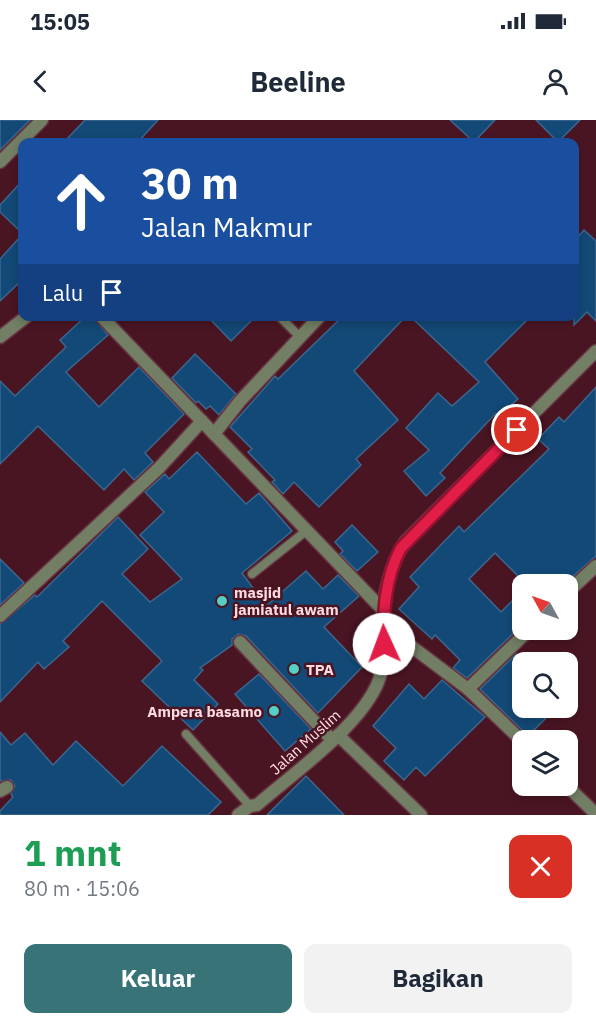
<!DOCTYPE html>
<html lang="id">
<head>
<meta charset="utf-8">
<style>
  :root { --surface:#fff; --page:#f2f2f3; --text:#1f2937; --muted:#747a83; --accent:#377377 }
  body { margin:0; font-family:"IBM Plex Sans",sans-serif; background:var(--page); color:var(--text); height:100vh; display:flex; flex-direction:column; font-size:22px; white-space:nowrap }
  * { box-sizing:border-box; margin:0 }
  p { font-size:20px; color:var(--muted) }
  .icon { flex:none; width:33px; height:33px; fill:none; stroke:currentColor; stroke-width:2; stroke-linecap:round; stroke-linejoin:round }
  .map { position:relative; height:695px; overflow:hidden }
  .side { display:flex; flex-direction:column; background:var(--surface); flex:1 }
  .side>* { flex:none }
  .guide { position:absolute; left:18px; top:18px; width:561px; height:183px; border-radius:12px; box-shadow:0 3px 9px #0003; background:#1a4fa0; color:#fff; overflow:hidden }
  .needle { width:39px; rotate:310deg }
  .tools { position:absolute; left:512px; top:454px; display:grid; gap:12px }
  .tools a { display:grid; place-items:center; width:66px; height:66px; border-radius:12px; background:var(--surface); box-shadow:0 3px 9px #0003; font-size:30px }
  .pin { position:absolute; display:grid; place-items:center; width:51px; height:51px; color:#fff; margin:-26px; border:3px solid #fff; border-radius:50%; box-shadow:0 2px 6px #0007 }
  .me { position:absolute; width:66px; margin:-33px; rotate:358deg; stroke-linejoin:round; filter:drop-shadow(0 0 4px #0008) }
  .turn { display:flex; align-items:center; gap:21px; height:126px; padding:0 24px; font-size:27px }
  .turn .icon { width:78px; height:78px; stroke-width:2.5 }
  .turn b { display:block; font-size:42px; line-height:51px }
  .then { display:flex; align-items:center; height:57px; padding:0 24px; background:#0003; gap:12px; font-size:22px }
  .round { display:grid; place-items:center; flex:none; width:63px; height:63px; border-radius:12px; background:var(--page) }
  .headline { display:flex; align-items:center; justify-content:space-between; height:102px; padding:0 24px }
  h1 { font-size:36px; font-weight:800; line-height:45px; color:#1e9e55 }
  .button { display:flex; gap:12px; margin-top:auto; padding:12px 24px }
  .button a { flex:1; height:69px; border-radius:12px; background:var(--accent); color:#fff; font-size:24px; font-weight:800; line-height:69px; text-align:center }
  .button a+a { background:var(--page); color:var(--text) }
  .status { display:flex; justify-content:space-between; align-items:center; height:42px; padding:0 30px; background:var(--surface); direction:ltr }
  .status svg { height:16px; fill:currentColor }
  header { display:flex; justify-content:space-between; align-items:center; height:78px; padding:0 24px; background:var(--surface); font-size:27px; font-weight:800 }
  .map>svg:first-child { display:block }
  .building { fill:#134976; stroke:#3c678f; stroke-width:1.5 }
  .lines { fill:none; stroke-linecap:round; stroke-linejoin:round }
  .lane-casing { stroke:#673541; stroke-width:11 }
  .street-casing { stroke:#673541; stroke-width:15 }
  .lane { stroke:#727f64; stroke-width:8 }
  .street { stroke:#727f64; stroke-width:12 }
  .route-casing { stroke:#92132f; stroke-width:15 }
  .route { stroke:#e11d48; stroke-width:10 }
  .poi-dot { fill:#55cec5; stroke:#4a1523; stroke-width:2 }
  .labels { text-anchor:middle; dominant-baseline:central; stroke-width:5; stroke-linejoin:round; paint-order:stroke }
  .poi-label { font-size:15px; font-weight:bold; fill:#ffdbe0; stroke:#4a1523; text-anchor:start }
  .street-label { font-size:15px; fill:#ffdbe0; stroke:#4a1523 }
</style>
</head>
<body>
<div class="status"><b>15:05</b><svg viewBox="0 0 49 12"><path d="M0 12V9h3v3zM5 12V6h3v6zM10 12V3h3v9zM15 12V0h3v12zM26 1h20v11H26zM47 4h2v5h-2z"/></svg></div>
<header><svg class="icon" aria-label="back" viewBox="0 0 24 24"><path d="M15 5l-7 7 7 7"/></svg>Beeline<svg class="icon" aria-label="person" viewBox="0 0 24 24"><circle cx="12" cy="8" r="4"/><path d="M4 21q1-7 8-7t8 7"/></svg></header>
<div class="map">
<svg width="596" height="695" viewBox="0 0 596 695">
  <rect width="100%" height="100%" fill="#4a1523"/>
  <g class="building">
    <path d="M0,0H30L0,30Z"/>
    <path d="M85,0H158L138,22H64Z"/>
    <path d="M450,0H495L474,22Z"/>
    <path d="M536,0H580L558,22Z"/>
    <path d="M22,61V113L0,92V85Z"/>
    <path d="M584,110L596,121V201L587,192L574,205V121Z"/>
    <path d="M22,115V160L0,181V139Z"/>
    <path d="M86,196H93L108,215L66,252L99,287L139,247L184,294L145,333L153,342L134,360L124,349L104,370L38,306L0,344V261L15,276L66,227L60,220Z"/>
    <path d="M207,196H256L231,221Z"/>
    <path d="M343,196H406L354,251L398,300L356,339L361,345L319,387L294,362L283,374L272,362L275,360L248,332L252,329L230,307L275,256L278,259Z"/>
    <path d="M410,196H531L485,242L518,279L499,296L496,293L440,353L445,358L426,376L404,351L429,330L406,308L438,273L452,286L479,262Z"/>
    <path d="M195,234L236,274L219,295L210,286L206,289L198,281L196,283L172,258Z"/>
    <path d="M596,267V436L563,465H527L495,433L469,459L501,492L522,471V505L467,558L453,548L460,540L435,515L432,519L399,489L419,467L410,457L459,406L464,412L549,329L538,319L559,297L564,302Z"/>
    <path d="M197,332L246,384L259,373L292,411L242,453L266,486L306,451L323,469L338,455L359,476L324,507L362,547L318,593L246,516L238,514L232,519V525L200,548L203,550L194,560L218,584L193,610L142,561L162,541L102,481L63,521L69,527L44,549L38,542L0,582V504L35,475L37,477L118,397L148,429L122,454L150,482L182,459L140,415L164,392L145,372L165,354L169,359Z"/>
    <path d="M352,405L378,432L357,451L340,434L343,431L335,422Z"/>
    <path d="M0,439L24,463L0,485Z"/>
    <path d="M516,534L522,540V588H556L528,616L480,569Z"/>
    <path d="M259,554L311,609L285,631L235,574Z"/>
    <path d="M442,560L485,597L425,656L416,647L404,660L384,641L396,628L373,606L409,564L424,579Z"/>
    <path d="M0,612L11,625L25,613L53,645L76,621L123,666L162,626L221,682L208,695H0V691L13,677L11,674L15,666L11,660L0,661Z"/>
    <path d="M306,656L344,695H267Z"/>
  </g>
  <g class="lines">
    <g class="lane-casing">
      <g id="lane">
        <path d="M279,196L300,217"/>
        <path d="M252,454L306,411"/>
        <path d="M186,614L250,686"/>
      </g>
    </g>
    <g class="street-casing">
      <g id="street">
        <path d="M0,42L42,0"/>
        <path d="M101,196L383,490"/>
        <path d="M0,217L27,196"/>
        <path d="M214,314L240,281L320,196"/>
        <path d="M567,473L596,446"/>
        <path d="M0,496L159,348L202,301"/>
        <path d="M383,505L468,569L522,621"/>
        <path d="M240,522L332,620"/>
        <path d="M468,569L529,510"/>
        <path d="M338,615L421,695"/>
        <path d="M567,666L596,694"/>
        <path d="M0,671L7,667"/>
        <path d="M238,695L250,686L257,685C292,654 370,600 381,553C387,532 381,511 383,489C386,466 392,440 406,421L596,231"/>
      </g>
    </g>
    <use href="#lane" class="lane"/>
    <use href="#street" class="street"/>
  </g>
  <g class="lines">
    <g class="route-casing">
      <path id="route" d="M384,524C383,491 385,458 401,428L517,310"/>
    </g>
    <use href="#route" class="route"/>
  </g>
  <g class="poi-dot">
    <circle cx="222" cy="481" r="6"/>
    <circle cx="294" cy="549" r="6"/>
    <circle cx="274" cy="591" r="6"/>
  </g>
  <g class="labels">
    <g class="poi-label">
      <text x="234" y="472">masjid<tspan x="234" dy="17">jamiatul awam</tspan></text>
      <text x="306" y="549">TPA</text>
      <text x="262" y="591" text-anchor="end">Ampera basamo</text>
    </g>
    <g class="street-label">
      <text transform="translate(305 622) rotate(-42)">Jalan Muslim</text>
    </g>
  </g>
</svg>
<div class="tools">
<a><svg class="needle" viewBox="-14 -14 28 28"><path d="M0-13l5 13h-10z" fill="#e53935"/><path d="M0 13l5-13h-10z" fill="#747a83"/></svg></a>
<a><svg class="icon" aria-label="search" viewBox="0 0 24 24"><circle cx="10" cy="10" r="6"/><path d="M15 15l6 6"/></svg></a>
<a><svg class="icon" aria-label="layers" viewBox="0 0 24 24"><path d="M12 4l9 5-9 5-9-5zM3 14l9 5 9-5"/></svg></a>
</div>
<div class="pin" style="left:517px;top:310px;background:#d93025"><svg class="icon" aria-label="arrive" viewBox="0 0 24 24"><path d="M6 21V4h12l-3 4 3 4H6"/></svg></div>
<svg class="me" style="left:384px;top:524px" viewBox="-20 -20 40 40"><circle r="19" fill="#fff"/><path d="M0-13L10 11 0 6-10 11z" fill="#e11d48"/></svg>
<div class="guide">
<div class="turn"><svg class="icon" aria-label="ahead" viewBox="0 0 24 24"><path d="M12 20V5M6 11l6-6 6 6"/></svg><div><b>30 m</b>Jalan Makmur</div></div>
<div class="then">Lalu<svg class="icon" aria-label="arrive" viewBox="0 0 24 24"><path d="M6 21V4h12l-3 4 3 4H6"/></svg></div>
</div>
</div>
<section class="side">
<div class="headline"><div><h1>1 mnt</h1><p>80 m · 15:06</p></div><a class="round" style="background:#d93025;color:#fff"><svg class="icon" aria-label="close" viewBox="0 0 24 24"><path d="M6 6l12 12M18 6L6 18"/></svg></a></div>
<div class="button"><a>Keluar</a><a>Bagikan</a></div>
</section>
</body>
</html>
